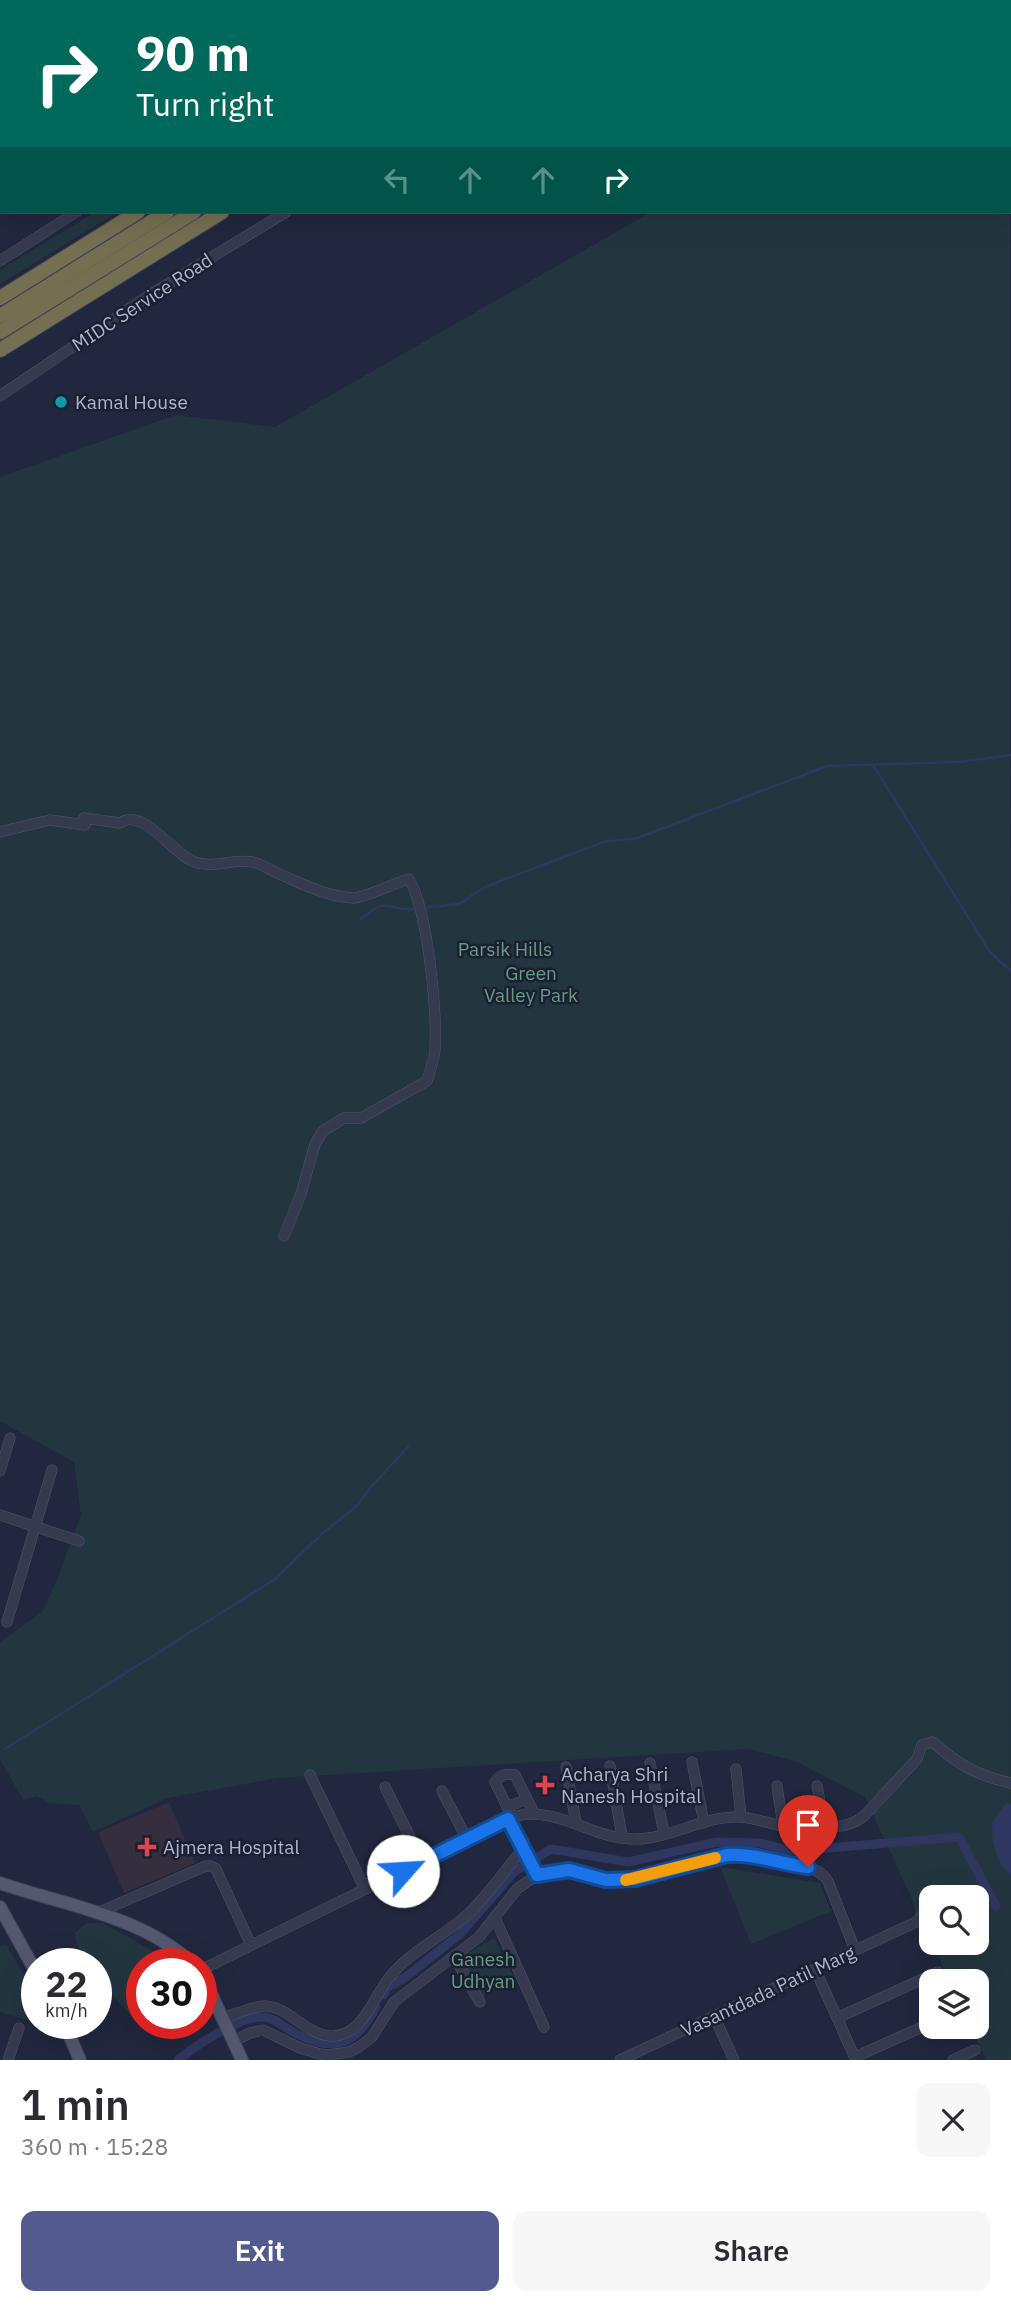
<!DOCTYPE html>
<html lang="en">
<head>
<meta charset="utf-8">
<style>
  :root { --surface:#fff; --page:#f7f7f7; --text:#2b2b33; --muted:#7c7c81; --accent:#525a8f }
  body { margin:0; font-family:"IBM Plex Sans",sans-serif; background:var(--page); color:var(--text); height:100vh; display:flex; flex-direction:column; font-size:26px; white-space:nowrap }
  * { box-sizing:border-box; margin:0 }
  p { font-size:23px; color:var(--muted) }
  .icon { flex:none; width:38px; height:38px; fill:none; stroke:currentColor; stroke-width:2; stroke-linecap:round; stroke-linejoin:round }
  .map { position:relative; height:2060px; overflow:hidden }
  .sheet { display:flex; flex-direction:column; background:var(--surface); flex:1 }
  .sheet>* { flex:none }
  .banner { position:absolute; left:0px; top:0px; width:1012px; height:214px; box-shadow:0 7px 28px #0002; background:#00695c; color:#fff; overflow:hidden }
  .controls { position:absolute; left:919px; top:1885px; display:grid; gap:14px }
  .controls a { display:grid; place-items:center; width:70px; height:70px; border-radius:14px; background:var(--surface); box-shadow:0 7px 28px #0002; font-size:35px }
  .speed { position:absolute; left:21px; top:1948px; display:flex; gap:14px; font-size:35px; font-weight:700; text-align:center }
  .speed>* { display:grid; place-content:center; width:91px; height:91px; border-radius:50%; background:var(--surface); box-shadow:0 7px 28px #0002; line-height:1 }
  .speed small { font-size:18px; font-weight:400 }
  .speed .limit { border:10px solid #d22; background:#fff; color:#111 }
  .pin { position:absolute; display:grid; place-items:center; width:60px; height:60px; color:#fff; margin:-72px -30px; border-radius:50% 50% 50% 0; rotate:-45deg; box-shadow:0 0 7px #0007 }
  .pin .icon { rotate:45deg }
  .me { position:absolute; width:77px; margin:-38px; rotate:64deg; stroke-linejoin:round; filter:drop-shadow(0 0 5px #0008) }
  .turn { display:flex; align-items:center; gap:24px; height:147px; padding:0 21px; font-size:32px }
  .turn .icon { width:91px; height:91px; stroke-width:2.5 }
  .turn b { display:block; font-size:49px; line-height:60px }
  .lanes { display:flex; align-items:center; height:66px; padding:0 21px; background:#0003; justify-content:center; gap:35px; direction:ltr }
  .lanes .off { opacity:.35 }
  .round { display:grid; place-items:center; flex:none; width:74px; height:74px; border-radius:14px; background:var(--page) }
  .headline { display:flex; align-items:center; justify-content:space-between; height:119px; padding:0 21px }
  h1 { font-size:42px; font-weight:600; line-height:52px }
  .cta { display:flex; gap:14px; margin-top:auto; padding:14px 21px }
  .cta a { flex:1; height:80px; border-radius:14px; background:var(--accent); color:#fff; font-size:28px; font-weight:600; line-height:80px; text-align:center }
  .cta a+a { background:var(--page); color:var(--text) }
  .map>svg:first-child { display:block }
  .medical { fill:#342e3f }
  .green { fill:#23363f }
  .water { fill:#2f3761 }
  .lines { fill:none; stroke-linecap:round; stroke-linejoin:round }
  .stream { stroke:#2f3761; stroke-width:2.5 }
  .canal { stroke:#2f3761; stroke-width:9 }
  .minor-casing { stroke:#505569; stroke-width:11 }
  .major-casing { stroke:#3e4357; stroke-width:14 }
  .highway-casing { stroke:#3d4256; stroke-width:16 }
  .minor { stroke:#353a4e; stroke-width:10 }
  .major { stroke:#53586e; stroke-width:12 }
  .highway { stroke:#756f52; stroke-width:14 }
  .route-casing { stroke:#114b97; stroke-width:18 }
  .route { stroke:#1a73e8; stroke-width:12 }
  .slow { stroke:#f59e0b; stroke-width:12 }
  .culture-dot { fill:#0f9aa8; stroke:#1b1f33; stroke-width:2.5 }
  .health-dot { fill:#e0444e; stroke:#1b1f33; stroke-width:2.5 }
  .labels { text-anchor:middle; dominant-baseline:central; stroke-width:5; stroke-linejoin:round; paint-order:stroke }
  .street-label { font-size:19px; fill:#b1b5ca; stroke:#1b1f33 }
  .poi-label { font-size:19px; fill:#b1b5ca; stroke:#1b1f33; text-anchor:start }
  .park-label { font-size:19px; fill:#669d7f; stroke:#1b1f33 }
</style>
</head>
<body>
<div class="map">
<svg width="1011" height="2060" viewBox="0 0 1011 2060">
  <rect width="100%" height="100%" fill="#21273e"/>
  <path class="medical" d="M169,1802L195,1863L124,1893L98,1832Z"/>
  <g class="green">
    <path d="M1010,127L1011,2060H986L971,2027L976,2026V1981H950L931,1942H976V1897H931V1942L917,1919L912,1899L865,1797L795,1761L749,1749L278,1778L168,1798L93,1832L79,1805L50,1803L36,1796L23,1800L0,1759V1642L43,1611L57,1580L81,1515L74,1462L0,1421V477L176,415L275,427L651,212H1010Z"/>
    <path d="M95,212H118L0,284V270Z"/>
    <path d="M720,1867L820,1883L831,1911L751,1944Z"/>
    <path d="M87,1923H103L174,1963L142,1964V2017L135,2020L96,1977V1964L84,1963L81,1960L75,1933Z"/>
    <path d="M494,1938L515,1979L472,2002L451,1962Z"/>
    <path d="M6,1945L37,1996V2023H53L57,2029L0,2012V1946Z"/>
  </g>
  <path class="water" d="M1006,1803L1011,1804V1875C994,1861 993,1843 992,1823Z"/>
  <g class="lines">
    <g class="stream">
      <path d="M873,765L990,952L1011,971"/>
      <path d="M423,908L459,904L485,887L606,841L635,839L827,766L958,762L1011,755"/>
      <path d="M360,920C388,894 387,912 417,909"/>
      <path d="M5,1749L275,1579L323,1533L358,1505L371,1487L408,1447"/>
    </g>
    <g class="canal">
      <path d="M383,1995L388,1987L406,1977L460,1934L514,1872L551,1849L628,1862L717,1842L759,1843L792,1851L959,1837L996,1906"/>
      <path d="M178,2060C195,2046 241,2015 264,2017C274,2018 280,2024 288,2029C329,2054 354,2049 376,2007"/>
    </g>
    <g class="minor-casing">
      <g id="minor">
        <path d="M95,0L96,2"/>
        <path d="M111,0L112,2"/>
        <path d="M67,2L68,0"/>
        <path d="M271,2V0"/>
        <path d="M321,2L322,0"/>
        <path d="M395,2L396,0"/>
        <path d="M415,2L418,0"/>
        <path d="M630,2L633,0"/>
        <path d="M0,50H2"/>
        <path d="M0,96H2"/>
        <path d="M0,261L76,212"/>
        <path d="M0,396L148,296L286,212"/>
        <path d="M0,832L50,820L85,825L84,818L120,823C143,806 173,855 195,862C215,869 233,858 253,862C261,864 269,869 277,873C300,883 328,897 353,898C364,898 395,883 409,879C428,911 437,1011 435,1050C434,1060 430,1071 427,1081L361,1118H344L323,1131L315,1144L301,1194L284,1236"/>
        <path d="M0,1471L10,1438"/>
        <path d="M0,1515L79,1541"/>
        <path d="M7,1622L52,1470"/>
        <path d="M692,1762L704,1823"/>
        <path d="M650,1763L664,1833"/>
        <path d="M610,1766L622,1837"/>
        <path d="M566,1767L576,1822"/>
        <path d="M736,1769L741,1817"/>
        <path d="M310,1775L365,1889"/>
        <path d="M777,1786L783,1826"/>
        <path d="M817,1786L825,1828"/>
        <path d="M385,1787L422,1861"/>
        <path d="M442,1791L467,1839"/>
        <path d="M507,1807L527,1799"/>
        <path d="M512,1817L495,1782C499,1775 507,1773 515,1775L534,1813"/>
        <path d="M507,1819L537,1875"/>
        <path d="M97,1913L206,1866H211L216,1869L251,1945"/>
        <path d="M495,1918L544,2027"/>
        <path d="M454,1956L480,2002"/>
        <path d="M815,1969L856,2060"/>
        <path d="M201,1970L512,1817C557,1805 588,1837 631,1839C668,1841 703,1815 741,1817C760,1819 779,1827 799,1829C808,1830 817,1828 825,1828C842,1826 852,1826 865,1815L917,1759L922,1745L932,1742C940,1747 946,1754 954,1759C970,1771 992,1779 1011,1783"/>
        <path d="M714,2016L734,2060"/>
        <path d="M223,2018C236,2014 250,2007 264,2006C287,2005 306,2035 331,2036C363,2037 373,1997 389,1978C410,1951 443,1937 468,1914C488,1895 505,1870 523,1849"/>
        <path d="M837,2018L938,1972"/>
        <path d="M234,2041L250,2033L263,2030L300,2048L320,2054L328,2055L349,2052L359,2047L372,2037L394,2002L479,1937L517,1889L537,1875L569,1870L606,1880L635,1879L727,1855C747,1854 763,1861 783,1864C801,1867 817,1865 828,1881L855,1950"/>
        <path d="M855,2057L931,2023"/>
        <path d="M8,2060L19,2028"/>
        <path d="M620,2060L916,1922L931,1904"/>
        <path d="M953,2060L975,2050"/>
      </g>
    </g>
    <g class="major-casing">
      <g id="major">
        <path d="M0,1883C64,1905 142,1916 193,1964"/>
        <path d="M0,1907L37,1974"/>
        <path d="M201,1972L242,2060"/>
        <path d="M64,2023L80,2060"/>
      </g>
    </g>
    <g class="highway-casing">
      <g id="highway">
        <path d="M475,2L478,0"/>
        <path d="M502,2L504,0"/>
        <path d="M537,2L540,0"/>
        <path d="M0,298L138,212"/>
        <path d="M0,316L167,212"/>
        <path d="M0,332L194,212"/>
        <path d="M0,350L222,212"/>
      </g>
    </g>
    <use href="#minor" class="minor"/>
    <use href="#major" class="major"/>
    <use href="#highway" class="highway"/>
  </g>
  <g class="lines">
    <g class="route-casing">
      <path id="route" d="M403,1871L508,1819L537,1875L569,1870L606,1880L635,1879L727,1855C754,1853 780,1864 808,1867"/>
    </g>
    <use href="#route" class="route"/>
    <path class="slow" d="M626,1880L715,1858"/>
  </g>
  <circle class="culture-dot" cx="61" cy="402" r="7"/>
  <g class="health-dot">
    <path d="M541.5 1774.5h7v7h7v7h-7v7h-7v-7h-7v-7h7z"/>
    <path d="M143.5 1836.5h7v7h7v7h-7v7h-7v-7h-7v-7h7z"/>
  </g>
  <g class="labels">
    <g class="street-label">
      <text transform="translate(142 302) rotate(-33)">MIDC Service Road</text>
      <text transform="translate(768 1991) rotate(-25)">Vasantdada Patil Marg</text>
    </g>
    <g class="poi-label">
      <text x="75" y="402">Kamal House</text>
      <text x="561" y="1774">Acharya Shri<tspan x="561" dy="22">Nanesh Hospital</tspan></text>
      <text x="163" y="1847">Ajmera Hospital</text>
    </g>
    <g class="park-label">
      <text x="505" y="949">Parsik Hills</text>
      <text x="531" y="973">Green<tspan x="531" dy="22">Valley Park</tspan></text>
      <text x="483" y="1959">Ganesh<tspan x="483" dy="22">Udhyan</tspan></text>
    </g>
  </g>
</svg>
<div class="controls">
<a><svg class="icon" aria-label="search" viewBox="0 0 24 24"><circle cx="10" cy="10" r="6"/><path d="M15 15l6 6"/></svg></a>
<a><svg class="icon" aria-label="layers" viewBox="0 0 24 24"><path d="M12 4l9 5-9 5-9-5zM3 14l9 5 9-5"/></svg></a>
</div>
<div class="speed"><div>22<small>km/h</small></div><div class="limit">30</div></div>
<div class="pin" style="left:808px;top:1867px;background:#d93025"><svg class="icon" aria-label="arrive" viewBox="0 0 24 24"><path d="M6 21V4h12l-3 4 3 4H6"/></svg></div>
<svg class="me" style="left:403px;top:1871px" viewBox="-20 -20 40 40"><circle r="19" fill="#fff"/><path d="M0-13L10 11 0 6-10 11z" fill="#1a73e8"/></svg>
<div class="banner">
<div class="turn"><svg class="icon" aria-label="right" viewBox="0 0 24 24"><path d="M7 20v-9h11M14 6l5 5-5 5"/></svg><div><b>90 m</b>Turn right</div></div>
<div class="lanes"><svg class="icon off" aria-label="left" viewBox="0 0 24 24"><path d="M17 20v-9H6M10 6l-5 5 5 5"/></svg><svg class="icon off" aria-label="ahead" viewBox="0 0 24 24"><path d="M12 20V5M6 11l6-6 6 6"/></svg><svg class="icon off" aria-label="ahead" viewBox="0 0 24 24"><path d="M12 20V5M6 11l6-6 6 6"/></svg><svg class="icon" aria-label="right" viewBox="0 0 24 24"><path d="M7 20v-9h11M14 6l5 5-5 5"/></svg></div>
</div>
</div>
<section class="sheet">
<div class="headline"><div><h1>1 min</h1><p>360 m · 15:28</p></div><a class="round"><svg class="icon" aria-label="close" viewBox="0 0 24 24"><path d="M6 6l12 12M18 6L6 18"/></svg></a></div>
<div class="cta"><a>Exit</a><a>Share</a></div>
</section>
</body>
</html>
